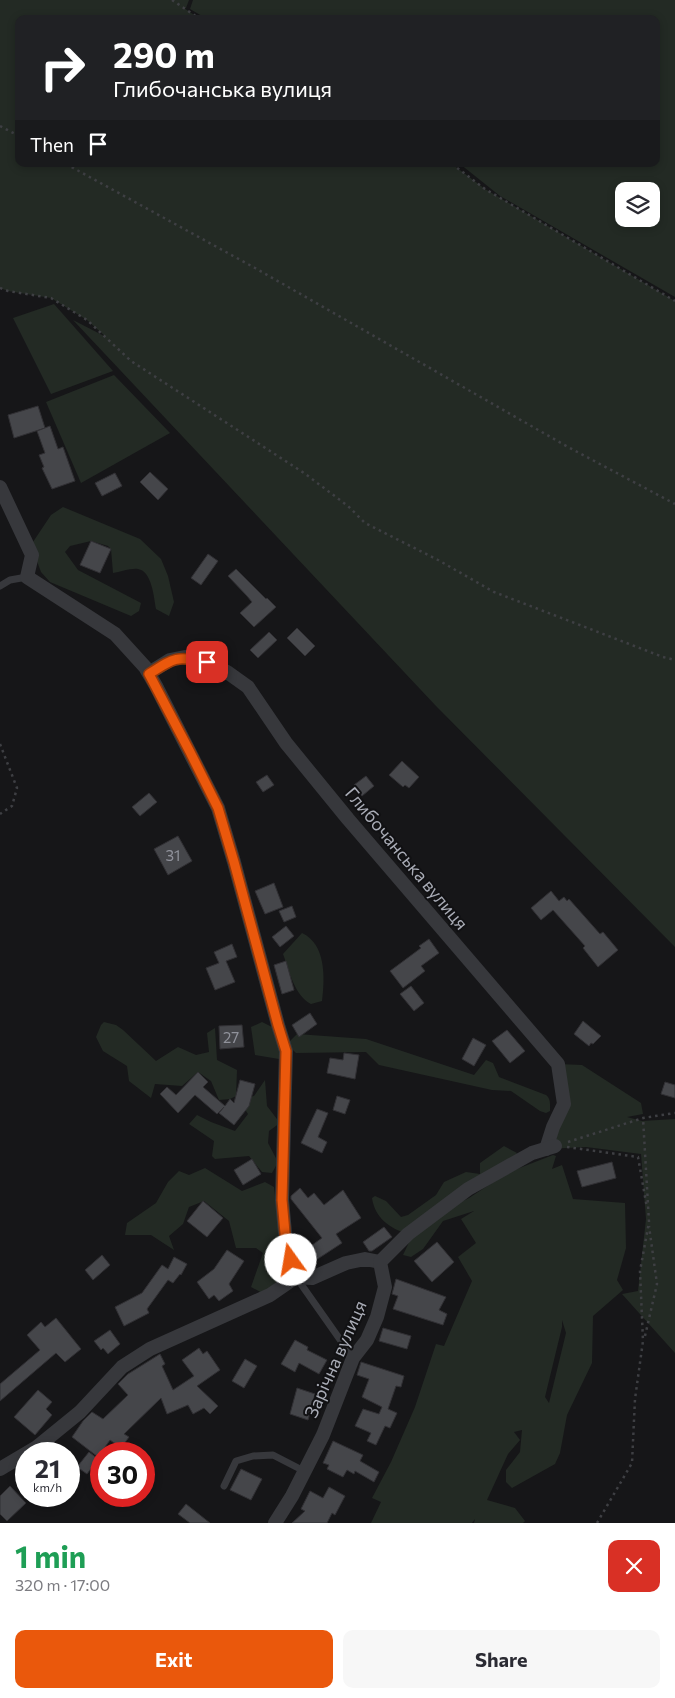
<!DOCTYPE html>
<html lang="en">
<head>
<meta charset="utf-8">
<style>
  :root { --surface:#fff; --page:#f7f7f7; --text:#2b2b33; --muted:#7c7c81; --accent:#ea580c }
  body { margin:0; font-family:Commissioner,sans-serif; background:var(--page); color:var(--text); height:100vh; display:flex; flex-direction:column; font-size:19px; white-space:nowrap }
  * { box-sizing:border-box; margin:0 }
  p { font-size:16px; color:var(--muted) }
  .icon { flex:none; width:28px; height:28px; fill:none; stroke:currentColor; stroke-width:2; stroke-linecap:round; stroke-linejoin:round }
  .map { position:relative; height:1523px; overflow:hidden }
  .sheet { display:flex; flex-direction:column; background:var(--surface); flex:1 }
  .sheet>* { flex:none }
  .guide { position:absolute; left:15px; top:15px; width:645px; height:152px; border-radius:10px; box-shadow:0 2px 8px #0003; background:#202124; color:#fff; overflow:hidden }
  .fabs { position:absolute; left:615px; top:182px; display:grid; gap:10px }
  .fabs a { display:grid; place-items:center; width:45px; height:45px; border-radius:10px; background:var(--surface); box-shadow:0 2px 8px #0003; font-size:25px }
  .speed { position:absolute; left:15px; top:1442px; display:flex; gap:10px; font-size:25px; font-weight:700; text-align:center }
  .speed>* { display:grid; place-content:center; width:65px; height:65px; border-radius:50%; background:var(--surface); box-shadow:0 2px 8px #0003; line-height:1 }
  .speed small { font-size:12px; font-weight:400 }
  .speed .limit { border:8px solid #d22; background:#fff; color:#111 }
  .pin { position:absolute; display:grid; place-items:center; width:42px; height:42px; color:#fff; margin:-21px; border-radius:10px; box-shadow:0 2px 8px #0006 }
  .me { position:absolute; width:55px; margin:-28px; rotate:347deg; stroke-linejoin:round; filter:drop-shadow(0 0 4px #0008) }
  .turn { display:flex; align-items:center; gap:18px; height:105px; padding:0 15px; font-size:22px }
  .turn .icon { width:65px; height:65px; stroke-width:2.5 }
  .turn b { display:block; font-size:35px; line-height:42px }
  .then { display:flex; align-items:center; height:48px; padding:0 15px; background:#0003; gap:10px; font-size:19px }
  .round { display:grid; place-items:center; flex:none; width:52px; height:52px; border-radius:10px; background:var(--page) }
  .overview { display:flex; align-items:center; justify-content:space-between; height:85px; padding:0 15px }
  h1 { font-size:30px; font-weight:700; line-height:38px; color:#1e9e55 }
  .button { display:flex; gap:10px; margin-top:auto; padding:10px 15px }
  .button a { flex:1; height:58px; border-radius:10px; background:var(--accent); color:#fff; font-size:20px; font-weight:700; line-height:58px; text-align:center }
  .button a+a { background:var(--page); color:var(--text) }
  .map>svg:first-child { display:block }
  .green { fill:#232a24; fill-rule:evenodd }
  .building { fill:#45464a; stroke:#313034 }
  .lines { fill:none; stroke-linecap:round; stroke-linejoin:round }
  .path { stroke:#3e3f43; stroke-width:2.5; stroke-dasharray:2.5 4; stroke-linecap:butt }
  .lane { stroke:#37383c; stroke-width:7 }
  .street { stroke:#37383c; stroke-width:14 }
  .route-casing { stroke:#983908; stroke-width:12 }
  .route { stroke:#ea580c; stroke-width:9 }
  .labels { text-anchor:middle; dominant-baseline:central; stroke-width:4; stroke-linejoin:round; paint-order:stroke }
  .number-label { font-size:15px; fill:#90929b }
  .street-label { font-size:18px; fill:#a9acb6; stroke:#111113 }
</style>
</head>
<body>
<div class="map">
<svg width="675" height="1523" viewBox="0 0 675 1523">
  <rect width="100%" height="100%" fill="#161618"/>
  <g class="green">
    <path d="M0,0H189L186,8H184L200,19H19V164H452L485,189L675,301V947L436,706L73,320L106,337L87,320L51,298L8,291L0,288Z"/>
    <path d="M193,0H675V297L500,196L460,164H656V19H207L190,9ZM624,191H651V219H624Z"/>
    <path d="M54,304L113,371L51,394L13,318Z"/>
    <path d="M114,375L170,433L81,483L46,402Z"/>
    <path d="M63,507L140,539L161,559L168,576L174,602L169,616L156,609C154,598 152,571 138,569C131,568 120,572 113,573L111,549L108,546L91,541L70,546L65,552L78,570L141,603L139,611L131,616L50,582L41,572L31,545L51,515Z"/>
    <path d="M302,933C326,944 325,978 322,1001L311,1004C294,995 289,970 283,954Z"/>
    <path d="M104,1022L116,1025L123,1030L156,1061L178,1047L196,1055L209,1052L207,1033L215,1028L217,1060L237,1070L236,1096L230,1099L219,1100L211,1081L198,1072L182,1086L155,1084L151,1098L129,1081L127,1066L103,1051L96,1037L101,1025Z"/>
    <path d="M262,1022L272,1027L286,1051L279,1059L255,1055L251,1027Z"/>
    <path d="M297,1034L366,1039L474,1075L486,1060L493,1063L499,1077L546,1095C551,1099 550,1105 550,1111L546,1113L540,1111L511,1091L492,1090L379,1065L366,1052L296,1053L287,1044Z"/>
    <path d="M558,1064L582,1065L641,1103L643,1114L627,1117L642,1121L675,1119V1353L622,1294L638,1291L646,1219L641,1154L586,1147L546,1149L564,1104Z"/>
    <path d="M265,1080L267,1106L280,1123L269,1131L268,1143L278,1162L272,1173L262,1172L249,1156L215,1159L212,1156L214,1141L189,1124L197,1115L211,1122L235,1131L248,1114L238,1099L254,1096Z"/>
    <path d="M504,1146L517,1153L513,1162L408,1234C389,1228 375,1218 372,1198L375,1196L386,1201L401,1217L408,1215L436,1195L444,1182L466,1172L480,1174V1163Z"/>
    <path d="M553,1155L556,1156L552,1169L562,1165L573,1199L625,1203L626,1248L617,1280L623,1290L593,1316L592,1363L567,1415L560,1453L555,1464L512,1488L506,1482V1470L520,1452L522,1430L514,1432L520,1440L508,1454L487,1500L515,1508L525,1521L523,1523H474L475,1519L472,1523H371L381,1502L372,1498L391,1462L415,1407L436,1344L444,1346L472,1281L458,1257L476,1243L461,1219L474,1211L443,1221L423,1249L411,1257L403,1255L413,1234L443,1211L469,1198L507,1173ZM562,1320L566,1333L549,1403L545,1397L562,1327Z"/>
    <path d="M205,1168L242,1191L265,1182L274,1187L282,1254L277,1281L264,1294L251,1287L263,1253L256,1248H236L229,1221L204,1201L189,1207L183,1224L169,1236L174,1250L151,1235H125L127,1223L156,1203L168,1182L179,1171L189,1175Z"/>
  </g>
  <g class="building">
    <path d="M38,406L45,428L14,438L8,415Z"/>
    <path d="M50,426L58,449L63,447L75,481L52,489L42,468L44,467L39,455L45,453L37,431Z"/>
    <path d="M150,472L168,489L158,500L140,482Z"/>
    <path d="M115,473L122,486L102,496L95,483Z"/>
    <path d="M91,541L111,549L100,573L80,565Z"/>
    <path d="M208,554L218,561L201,585L191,578Z"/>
    <path d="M236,569L266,599L267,598L276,607L254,627L240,613L252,602L247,596L228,576Z"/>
    <path d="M297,628L315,646L305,656L287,638Z"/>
    <path d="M269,632L277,640L258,658L250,650Z"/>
    <path d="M402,761L419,777L409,788L405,785L403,787L389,775Z"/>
    <path d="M267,775L274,785L263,792L256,782Z"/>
    <path d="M366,776L374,786L362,796L354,785Z"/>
    <path d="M149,793L157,802L140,816L132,807Z"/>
    <path d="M178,836L192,861L168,875L154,849Z"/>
    <path d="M274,883L283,907L265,914L255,891Z"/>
    <path d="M551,891L559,901L564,897L567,901L569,899L600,934L603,932L618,950L598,967L583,948L585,946L553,910L541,920L531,908Z"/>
    <path d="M292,906L296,917L284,922L279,911Z"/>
    <path d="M286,926L294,936L280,947L272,937Z"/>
    <path d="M429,939L439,953L421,966L425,971L403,988L390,971L421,948L419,946Z"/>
    <path d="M232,944L237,957L226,961L235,982L215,990L206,968L219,963L214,952Z"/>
    <path d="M286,961L294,990L282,994L274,965Z"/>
    <path d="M411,986L424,1003L414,1011L400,994Z"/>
    <path d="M310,1013L317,1024L299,1037L292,1025Z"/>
    <path d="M583,1021L601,1036L593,1044L591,1043L589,1046L574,1034Z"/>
    <path d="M242,1025L244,1047L220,1049L219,1026Z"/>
    <path d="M507,1030L525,1051L510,1063L492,1041Z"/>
    <path d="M473,1038L486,1045L474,1066L462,1059Z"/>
    <path d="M344,1053L359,1055L355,1079L327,1073L330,1058L343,1060Z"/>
    <path d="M198,1072L208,1082L203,1087L225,1106L230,1099L234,1103L240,1080L255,1084L249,1106L234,1125L219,1113L224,1107L217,1114L195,1095L178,1113L160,1094L167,1087L176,1095Z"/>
    <path d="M665,1082L675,1085V1098L661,1094Z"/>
    <path d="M337,1096L350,1100L345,1114L333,1110Z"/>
    <path d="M317,1109L328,1113L318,1137L327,1142L322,1153L301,1143Z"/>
    <path d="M252,1159L261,1174L243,1185L234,1170Z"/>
    <path d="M612,1162L616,1178L582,1187L577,1171Z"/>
    <path d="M300,1188L308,1198L314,1193L324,1205L343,1190L361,1218L336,1234L342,1243L316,1260L308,1248L322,1238L291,1199V1196Z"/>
    <path d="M203,1201L223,1218L207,1237L187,1221Z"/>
    <path d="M384,1227L392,1237L372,1251H369L363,1242Z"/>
    <path d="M437,1242L454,1262L432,1282L414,1261Z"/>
    <path d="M227,1250L244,1261L229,1284L233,1291L219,1301L214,1295L209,1299L197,1282L214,1269Z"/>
    <path d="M102,1255L110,1265L93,1280L85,1270Z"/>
    <path d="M174,1257L187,1264L181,1275L180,1274L173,1283L168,1280L147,1309L149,1313L124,1326L115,1307L142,1293L162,1265L168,1269Z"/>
    <path d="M396,1279L446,1297L439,1310L447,1314L443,1325L393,1309L398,1296L392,1294Z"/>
    <path d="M56,1318L81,1349L65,1362L56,1353L0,1401V1384L40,1350L27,1335L41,1322L45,1327Z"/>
    <path d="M383,1328L411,1336L407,1349L379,1341Z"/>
    <path d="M110,1330L120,1344L108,1354L103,1348L101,1350L94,1341Z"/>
    <path d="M295,1340L308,1347L307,1350L327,1360L319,1374L299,1363L295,1372L281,1364Z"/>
    <path d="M199,1348L203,1354L207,1351L220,1370L197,1386L218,1406L210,1414L204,1408L193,1414L188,1405L167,1414L161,1398L124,1434L129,1437L121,1448L110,1440L98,1457L72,1437L83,1421L92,1412L103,1419L128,1395L118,1384L128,1374L160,1354L165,1364L162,1366L173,1390L194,1376L182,1360Z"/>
    <path d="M245,1359L257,1366L244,1388L232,1381Z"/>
    <path d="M361,1362L404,1376L401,1387L396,1386L388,1409L397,1413L390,1428L385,1426L376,1445L367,1441L371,1433L355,1426L363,1409L379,1414L382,1407L362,1397L369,1379L357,1375Z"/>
    <path d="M297,1388L315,1394L308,1420L290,1414Z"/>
    <path d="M38,1390L52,1402L46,1409L52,1415L35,1435L14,1417Z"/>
    <path d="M333,1441L363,1455L360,1461L379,1472L374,1482L355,1471L354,1474L347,1470L343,1477L327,1469L329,1465L323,1463Z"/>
    <path d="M89,1452L98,1459L87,1474L77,1467Z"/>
    <path d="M241,1469L262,1479L251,1500L230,1490Z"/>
    <path d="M10,1486L26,1503L7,1521L0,1514V1496Z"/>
    <path d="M329,1487L345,1496L335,1515L332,1513L327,1523H292L305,1511L301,1509L310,1491L323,1498Z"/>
    <path d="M186,1504L210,1523H190L178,1514Z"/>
  </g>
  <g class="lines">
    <g class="path">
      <path d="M172,0L200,19"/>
      <path d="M0,126L19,136"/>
      <path d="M66,164L255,268L568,447L675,504"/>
      <path d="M452,164L485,189L675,301"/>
      <path d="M0,288L8,291L51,298L87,320L131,361L304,473L348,506L365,523L438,560L494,592L663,657L675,660"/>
      <path d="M0,744L17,788L12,806L0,814"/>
      <path d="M568,1142L643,1118L675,1113"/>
      <path d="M567,1147L638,1157L647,1208"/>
      <path d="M645,1336L657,1284L649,1226"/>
      <path d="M597,1523L632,1463L635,1399L643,1341L640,1271L649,1222L643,1118"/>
    </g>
    <g class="lane">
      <path d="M0,586L10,580L27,577"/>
      <path d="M296,1277L353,1358"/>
      <path d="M224,1486L236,1461L253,1456L273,1455L304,1471"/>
    </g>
    <g class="street">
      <path d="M0,487L32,555L27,577L115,634L145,667L156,686L218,808L234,862L278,1025L286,1051L282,1200L286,1244L296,1277"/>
      <path d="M149,673L170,660L185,657L207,662L227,672L248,687L286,743L348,819L558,1064L564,1104L553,1127L546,1149"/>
      <path d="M0,1469L37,1447L80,1412L122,1367L150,1349L270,1295L296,1277L312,1278L346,1263L365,1259L380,1262"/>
      <path d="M275,1523L292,1496L323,1435L353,1358L367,1340L377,1317L385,1287L380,1262L408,1234L468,1189L532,1153L555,1146"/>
    </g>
  </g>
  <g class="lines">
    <g class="route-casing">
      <path id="route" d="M207,662C176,656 175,657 149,674L190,752L218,808L234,862L278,1025L286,1051L282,1200L286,1244L291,1260"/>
    </g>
    <use href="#route" class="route"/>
  </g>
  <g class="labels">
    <g class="number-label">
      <text x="173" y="855">31</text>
      <text x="231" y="1037">27</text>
    </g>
    <g class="street-label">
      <text transform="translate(407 858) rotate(50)">Глибочанська вулиця</text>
      <text transform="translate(335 1359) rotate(-66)">Зарічна вулиця</text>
    </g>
  </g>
</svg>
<div class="fabs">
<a><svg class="icon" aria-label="layers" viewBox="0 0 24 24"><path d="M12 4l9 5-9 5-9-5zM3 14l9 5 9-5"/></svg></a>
</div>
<div class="speed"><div>21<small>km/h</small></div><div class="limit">30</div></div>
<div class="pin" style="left:207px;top:662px;background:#d93025"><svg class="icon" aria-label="arrive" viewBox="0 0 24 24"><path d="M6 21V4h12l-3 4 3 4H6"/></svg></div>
<svg class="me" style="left:291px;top:1260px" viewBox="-20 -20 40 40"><circle r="19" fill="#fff"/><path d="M0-13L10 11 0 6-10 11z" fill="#ea580c"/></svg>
<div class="guide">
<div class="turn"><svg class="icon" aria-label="right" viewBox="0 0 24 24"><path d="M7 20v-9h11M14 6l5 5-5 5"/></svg><div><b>290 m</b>Глибочанська вулиця</div></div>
<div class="then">Then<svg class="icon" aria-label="arrive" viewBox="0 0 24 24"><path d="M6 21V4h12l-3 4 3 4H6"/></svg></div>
</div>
</div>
<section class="sheet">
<div class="overview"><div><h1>1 min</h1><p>320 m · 17:00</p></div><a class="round" style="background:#d93025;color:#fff"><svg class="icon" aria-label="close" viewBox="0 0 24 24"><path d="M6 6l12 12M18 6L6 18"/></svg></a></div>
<div class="button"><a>Exit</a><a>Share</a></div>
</section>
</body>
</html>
